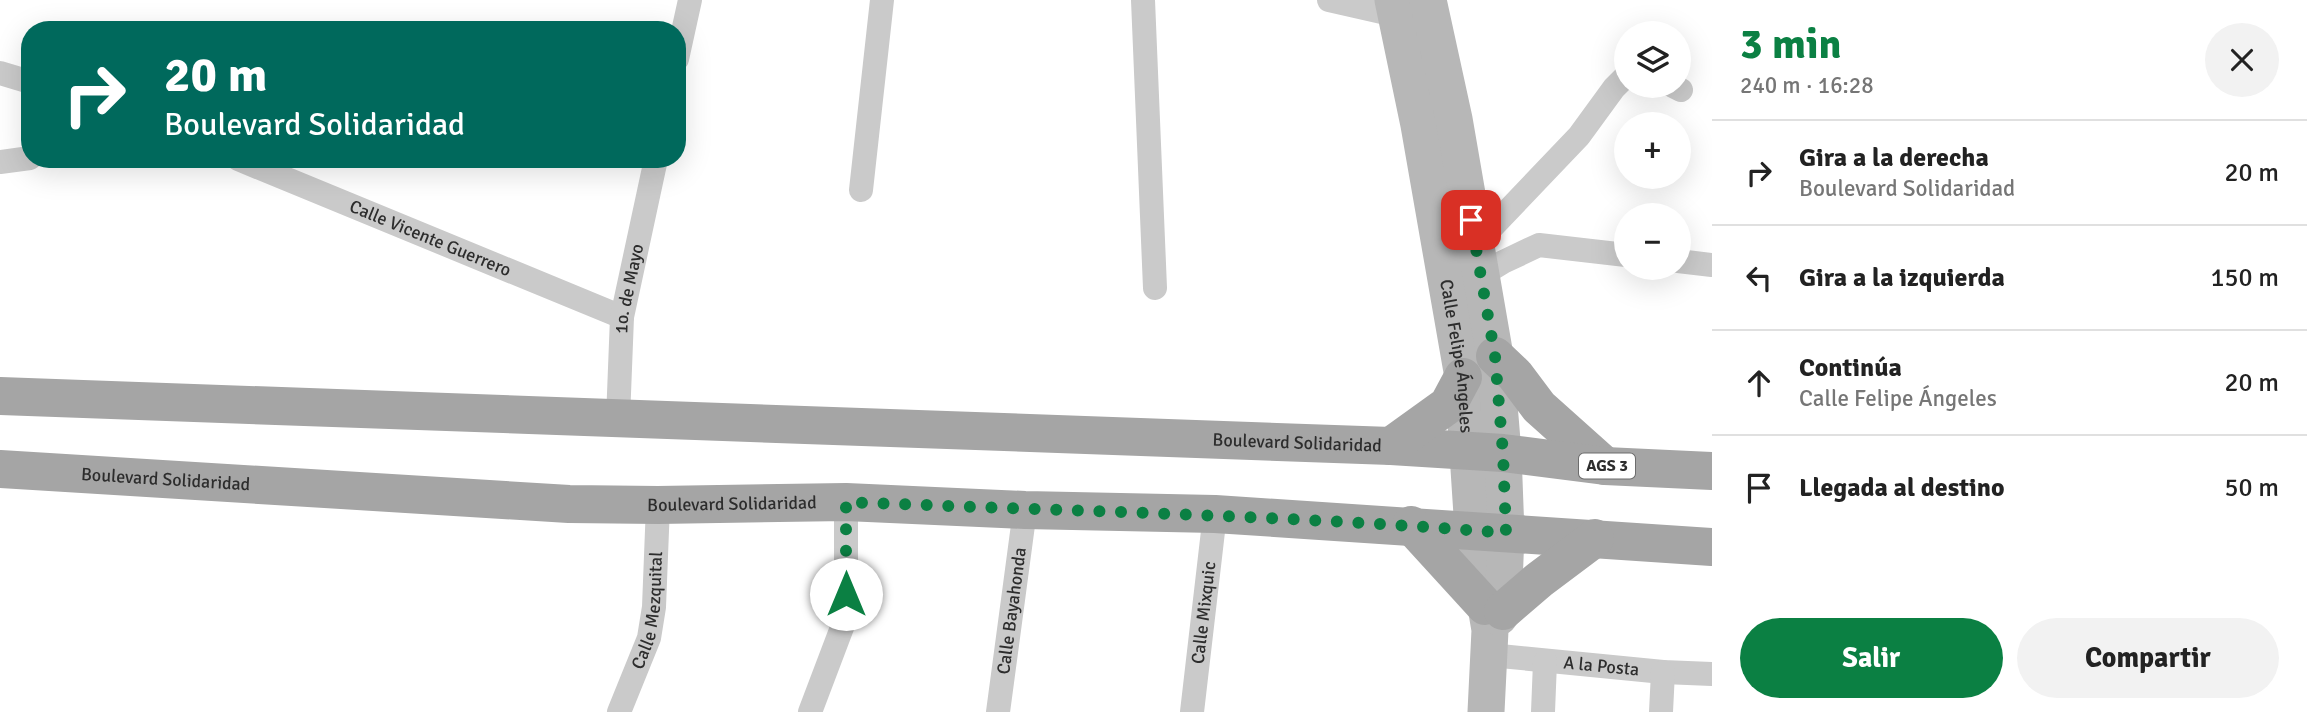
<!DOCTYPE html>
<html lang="es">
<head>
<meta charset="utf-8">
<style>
  :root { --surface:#fff; --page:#f2f2f2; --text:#222; --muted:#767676; --line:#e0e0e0; --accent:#0b8043 }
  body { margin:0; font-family:Signika,sans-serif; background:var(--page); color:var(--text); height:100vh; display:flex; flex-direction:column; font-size:26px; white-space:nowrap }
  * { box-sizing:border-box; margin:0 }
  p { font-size:23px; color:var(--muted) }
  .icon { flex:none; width:38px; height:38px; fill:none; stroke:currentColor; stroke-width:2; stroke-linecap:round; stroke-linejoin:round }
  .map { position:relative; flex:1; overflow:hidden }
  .sheet { display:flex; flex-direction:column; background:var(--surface); width:595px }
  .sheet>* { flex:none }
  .hud { position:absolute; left:21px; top:21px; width:665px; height:147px; border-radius:28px; box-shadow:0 7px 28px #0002; background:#00695c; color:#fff; overflow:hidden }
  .fabs { position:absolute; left:1614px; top:21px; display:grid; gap:14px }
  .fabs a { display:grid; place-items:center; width:77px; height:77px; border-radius:50%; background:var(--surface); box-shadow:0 7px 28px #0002; font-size:35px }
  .pin { position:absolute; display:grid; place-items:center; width:60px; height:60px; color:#fff; margin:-30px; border-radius:14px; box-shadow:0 4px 10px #0006 }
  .me { position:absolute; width:77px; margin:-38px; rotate:0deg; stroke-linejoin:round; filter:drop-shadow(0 0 5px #0008) }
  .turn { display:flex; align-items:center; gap:24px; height:147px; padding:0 28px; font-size:32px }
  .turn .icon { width:91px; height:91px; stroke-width:2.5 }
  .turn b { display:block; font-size:49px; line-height:60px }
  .round { display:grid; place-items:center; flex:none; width:74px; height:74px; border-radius:37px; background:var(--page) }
  .headline { display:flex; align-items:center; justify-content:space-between; height:119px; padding:0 28px }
  h1 { font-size:42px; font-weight:700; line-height:52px; color:var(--accent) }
  .primary-button { display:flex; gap:14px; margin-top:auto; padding:14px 28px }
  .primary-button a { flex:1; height:80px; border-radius:42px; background:var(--accent); color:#fff; font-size:28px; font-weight:700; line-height:80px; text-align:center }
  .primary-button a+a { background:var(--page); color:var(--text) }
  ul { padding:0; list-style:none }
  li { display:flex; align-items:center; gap:21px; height:105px; padding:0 28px; border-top:2px solid var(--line) }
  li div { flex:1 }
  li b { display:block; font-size:26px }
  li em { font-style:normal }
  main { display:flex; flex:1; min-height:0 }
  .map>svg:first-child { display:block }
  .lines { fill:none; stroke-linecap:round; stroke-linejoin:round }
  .street { stroke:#cacaca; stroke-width:24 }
  .secondary { stroke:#b7b7b7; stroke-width:37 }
  .primary { stroke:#a5a5a5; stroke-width:38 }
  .route { stroke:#0b8043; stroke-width:12; stroke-dasharray:0 21.6 }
  .labels { text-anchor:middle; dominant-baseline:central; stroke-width:7; stroke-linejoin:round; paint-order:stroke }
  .shield { fill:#fff; stroke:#6c6c6c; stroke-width:2 }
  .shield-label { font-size:16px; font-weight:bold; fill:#2d2d2d }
  .street-label { font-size:18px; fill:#2d2d2d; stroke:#fff }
</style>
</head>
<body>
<main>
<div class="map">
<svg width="1712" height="712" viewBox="0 0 1712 712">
  <rect width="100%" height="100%" fill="#fff"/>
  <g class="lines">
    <g class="street">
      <path d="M1143,0L1155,288"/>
      <path d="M1329,0L1395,15"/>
      <path d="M677,59L690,0"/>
      <path d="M0,73L30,82"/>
      <path d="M1673,86L1681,90"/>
      <path id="s1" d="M238,159L622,317"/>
      <path d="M0,162L30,158"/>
      <path d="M861,190L882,0"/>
      <path d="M1475,245L1579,136L1614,88L1626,76"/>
      <path d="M1678,261L1712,265"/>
      <path d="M1480,276L1503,262L1539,245L1626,255"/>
      <path id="s2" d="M618,419L622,317L656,159"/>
      <path id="s3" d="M1490,655L1663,672L1712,674"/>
      <path id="s4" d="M619,712L649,638L654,607L658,505"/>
      <path d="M810,712L846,617V502"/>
      <path id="s5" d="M998,712L1025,510"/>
      <path id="s6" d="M1192,712L1215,514"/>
      <path d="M1543,712L1545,662"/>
      <path d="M1661,712L1663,672"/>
    </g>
    <g class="secondary">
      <path id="s7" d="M1393,0L1419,125L1463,377L1473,530L1490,630L1486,712"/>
      <path d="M1428,0L1454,119L1495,356L1503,453L1506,533L1503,611L1499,617"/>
    </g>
    <g class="primary">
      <path d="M1495,356L1515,375L1539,407L1605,466"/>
      <path id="s8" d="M0,396L1391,446L1503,453L1605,466L1712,471"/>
      <path d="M1391,446L1448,405L1463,377"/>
      <path id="s9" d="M0,469L569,504L658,505L846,502L1025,510L1215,514L1712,547"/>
      <path d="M1411,525L1485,606"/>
      <path d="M1503,611L1539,580L1595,538"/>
    </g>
  </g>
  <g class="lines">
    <path class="route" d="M846,594V502C1066,511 1287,515 1506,533L1503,453L1495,356L1471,220"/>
  </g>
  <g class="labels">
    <rect class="shield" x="1579" y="453.5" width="56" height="25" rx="5"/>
    <g class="shield-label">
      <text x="1607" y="466">AGS 3</text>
    </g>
    <g class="street-label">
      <text stroke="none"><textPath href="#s1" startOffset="208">Calle Vicente Guerrero</textPath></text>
      <text stroke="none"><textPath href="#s2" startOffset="131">1o. de Mayo</textPath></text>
      <text stroke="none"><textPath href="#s7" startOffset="362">Calle Felipe Ángeles</textPath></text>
      <text stroke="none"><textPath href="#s8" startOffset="1298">Boulevard Solidaridad</textPath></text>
      <text stroke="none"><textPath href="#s9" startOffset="166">Boulevard Solidaridad</textPath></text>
      <text stroke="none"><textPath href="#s9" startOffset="733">Boulevard Solidaridad</textPath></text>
      <text stroke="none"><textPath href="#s4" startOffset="107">Calle Mezquital</textPath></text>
      <text stroke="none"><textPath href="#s5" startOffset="102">Calle Bayahonda</textPath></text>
      <text stroke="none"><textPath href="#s6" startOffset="100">Calle Mixquic</textPath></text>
      <text stroke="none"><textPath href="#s3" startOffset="112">A la Posta</textPath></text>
    </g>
  </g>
</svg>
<div class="fabs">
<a><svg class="icon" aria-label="layers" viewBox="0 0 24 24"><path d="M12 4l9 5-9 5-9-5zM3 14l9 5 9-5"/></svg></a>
<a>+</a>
<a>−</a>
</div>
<div class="pin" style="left:1471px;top:220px;background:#d93025"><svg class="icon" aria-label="arrive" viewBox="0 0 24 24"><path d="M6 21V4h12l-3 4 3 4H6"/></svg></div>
<svg class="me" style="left:846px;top:594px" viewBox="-20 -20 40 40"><circle r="19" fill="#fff"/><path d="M0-13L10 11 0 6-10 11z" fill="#0b8043"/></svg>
<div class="hud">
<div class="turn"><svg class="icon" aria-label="right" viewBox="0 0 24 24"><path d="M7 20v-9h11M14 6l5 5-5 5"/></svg><div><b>20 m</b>Boulevard Solidaridad</div></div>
</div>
</div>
<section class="sheet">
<div class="headline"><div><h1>3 min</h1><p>240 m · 16:28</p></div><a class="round"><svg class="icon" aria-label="close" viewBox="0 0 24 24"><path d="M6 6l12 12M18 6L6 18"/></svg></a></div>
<ul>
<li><svg class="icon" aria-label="right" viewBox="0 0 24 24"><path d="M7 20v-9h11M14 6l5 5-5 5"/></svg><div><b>Gira a la derecha</b><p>Boulevard Solidaridad</p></div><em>20 m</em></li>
<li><svg class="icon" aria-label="left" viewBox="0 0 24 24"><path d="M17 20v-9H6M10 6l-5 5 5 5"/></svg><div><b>Gira a la izquierda</b></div><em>150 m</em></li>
<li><svg class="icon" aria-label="ahead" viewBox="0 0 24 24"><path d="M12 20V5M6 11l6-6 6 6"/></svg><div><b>Continúa</b><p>Calle Felipe Ángeles</p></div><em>20 m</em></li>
<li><svg class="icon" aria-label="arrive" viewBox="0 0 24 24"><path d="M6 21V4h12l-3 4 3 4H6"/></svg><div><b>Llegada al destino</b></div><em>50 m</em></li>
</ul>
<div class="primary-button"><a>Salir</a><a>Compartir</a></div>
</section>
</main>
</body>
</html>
